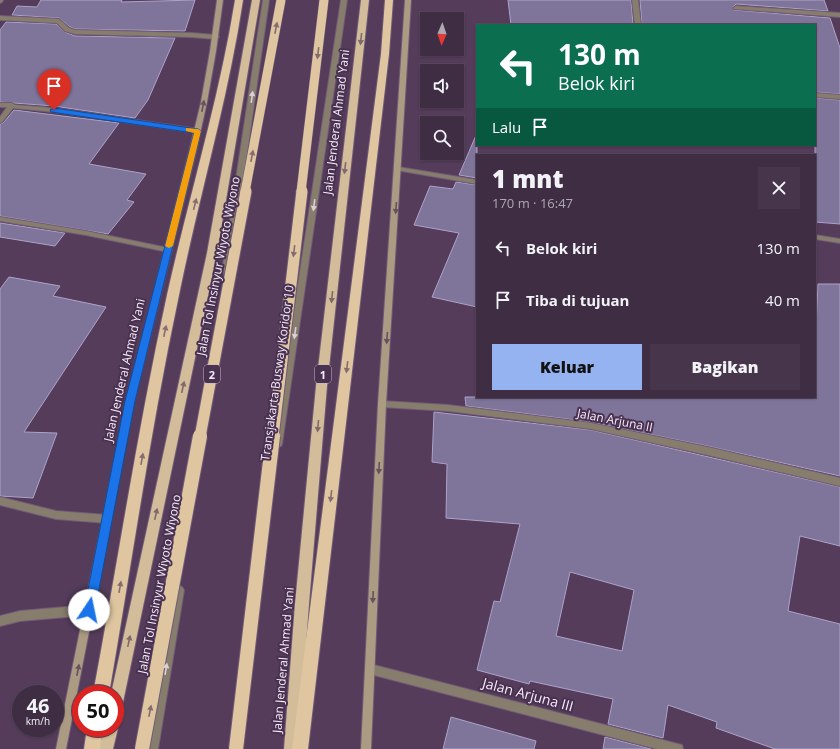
<!DOCTYPE html>
<html lang="id">
<head>
<meta charset="utf-8">
<style>
  :root { --surface:#3f2d44; --page:#46354b; --text:#f1f3f6; --muted:#ada8b2; --line:#58495d; --accent:#95b2f1 }
  body { margin:0; font-family:"Open Sans",sans-serif; background:var(--page); color:var(--text); height:100vh; display:flex; flex-direction:column; font-size:15px; white-space:nowrap }
  * { box-sizing:border-box; margin:0 }
  p { font-size:13px; color:var(--muted) }
  .icon { flex:none; width:22px; height:22px; fill:none; stroke:currentColor; stroke-width:2; stroke-linecap:round; stroke-linejoin:round }
  .map { position:relative; flex:1; overflow:hidden }
  .details { position:absolute; left:476px; top:154px; width:340px; height:244px; display:flex; flex-direction:column; background:var(--surface); border-radius:0px; box-shadow:0 1px 3px #0004,0 0 0 1px var(--line) }
  .details>* { flex:none }
  .top-card { position:absolute; left:476px; top:24px; width:340px; height:122px; border-radius:0px; box-shadow:0 1px 3px #0004,0 0 0 1px var(--line); background:#0b6e4f; color:#fff; overflow:hidden }
  .needle { width:26px; rotate:182deg }
  .tools { position:absolute; left:420px; top:12px; display:grid; gap:8px }
  .tools a { display:grid; place-items:center; width:44px; height:44px; border-radius:0px; background:var(--surface); box-shadow:0 1px 3px #0004,0 0 0 1px var(--line); font-size:20px }
  .speed { position:absolute; left:12px; top:685px; display:flex; gap:8px; font-size:20px; font-weight:700; text-align:center }
  .speed>* { display:grid; place-content:center; width:52px; height:52px; border-radius:50%; background:var(--surface); box-shadow:0 1px 3px #0004,0 0 0 1px var(--line); line-height:1 }
  .speed small { font-size:10px; font-weight:400 }
  .speed .limit { border:6px solid #d22; background:#fff; color:#111 }
  .pin { position:absolute; display:grid; place-items:center; width:34px; height:34px; color:#fff; margin:-41px -17px; border-radius:50% 50% 50% 0; rotate:-45deg; box-shadow:0 0 4px #0007 }
  .pin .icon { rotate:45deg }
  .me { position:absolute; width:44px; margin:-22px; rotate:11deg; stroke-linejoin:round; filter:drop-shadow(0 0 3px #0008) }
  .turn { display:flex; align-items:center; gap:14px; height:84px; padding:0 16px; font-size:18px }
  .turn .icon { width:52px; height:52px; stroke-width:2.5 }
  .turn b { display:block; font-size:28px; line-height:34px }
  .then { display:flex; align-items:center; height:38px; padding:0 16px; background:#0003; gap:8px; font-size:15px }
  .round { display:grid; place-items:center; flex:none; width:42px; height:42px; border-radius:0px; background:var(--page) }
  .headline { display:flex; align-items:center; justify-content:space-between; height:68px; padding:0 16px }
  h1 { font-size:24px; font-weight:800; line-height:30px }
  .button { display:flex; gap:8px; margin-top:auto; padding:8px 16px }
  .button a { flex:1; height:46px; border-radius:0px; background:var(--accent); color:#111; font-size:16px; font-weight:800; line-height:46px; text-align:center }
  .button a+a { background:var(--page); color:var(--text) }
  ul { padding:0; list-style:none }
  li { display:flex; align-items:center; gap:12px; height:52px; padding:0 16px }
  li div { flex:1 }
  li b { display:block; font-size:15px }
  li em { font-style:normal }
  .map>svg:first-child { display:block }
  .building { fill:#7f7499; stroke:#aea2c9; fill-rule:evenodd }
  .lines { fill:none; stroke-linecap:round; stroke-linejoin:round }
  .service-casing { stroke:#725b77; stroke-width:2 }
  .minor-casing { stroke:#725b77; stroke-width:2 }
  .tertiary-casing { stroke:#725b77; stroke-width:2 }
  .secondary-casing { stroke:#725b77; stroke-width:2 }
  .trunk-casing { stroke:#725b77; stroke-width:2 }
  .motorway-casing { stroke:#725b77; stroke-width:2 }
  .service { fill:#877d6d; fill-rule:evenodd }
  .minor { fill:#877d6d; fill-rule:evenodd }
  .tertiary { fill:#877d6d; fill-rule:evenodd }
  .secondary { fill:#ab9b82; fill-rule:evenodd }
  .trunk { fill:#d2bc99; fill-rule:evenodd }
  .motorway { fill:#dfc6a0; fill-rule:evenodd }
  .motorway-bridge-far2-casing { stroke:#725b77; stroke-width:10; stroke-linecap:butt }
  .motorway-bridge-far1-casing { stroke:#725b77; stroke-width:13; stroke-linecap:butt }
  .motorway-bridge-casing { stroke:#725b77; stroke-width:16; stroke-linecap:butt }
  .motorway-bridge-far2 { stroke:#dfc6a0; stroke-width:9 }
  .motorway-bridge-far1 { stroke:#dfc6a0; stroke-width:11 }
  .motorway-bridge { stroke:#dfc6a0; stroke-width:14 }
  .oneway { fill:#856d6f }
  .oneway2 { fill:#80696d }
  .oneway3 { fill:#dccfd8 }
  .oneway4 { fill:#66525e }
  .route { fill:#1a73e8; stroke:#114b97 }
  .slow { fill:#f59e0b }
  .labels { text-anchor:middle; dominant-baseline:central; stroke-width:4; stroke-linejoin:round; paint-order:stroke }
  .shield { fill:#49324f; stroke:#c4b3c8; stroke-width:1 }
  .shield-label { font-size:11px; font-weight:bold; fill:#f8eafc }
  .street-label { font-size:12px; fill:#f8eafc; stroke:#49324f }
  .near-street-label { font-size:14px; fill:#f8eafc; stroke:#49324f }
</style>
</head>
<body>
<div class="map">
<svg width="840" height="749" viewBox="0 0 840 749">
  <rect width="100%" height="100%" fill="#543c5a"/>
  <g class="building">
    <path d="M41,0H122L121,2L195,0L185,31L75,29L70,27L59,18L12,15L17,6L37,7Z"/>
    <path d="M508,0H631L633,25H511Z"/>
    <path d="M640,0H824L828,11L736,4L732,8L734,10L830,18L840,48V94L815,92V25H642Z"/>
    <path d="M6,22L56,24L65,32L75,36L175,38L148,100L135,118L54,106L0,102V30Z"/>
    <path d="M815,98L840,100V224L815,222Z"/>
    <path d="M14,110L119,123L89,164L146,174L127,200L134,202L108,234L0,216V124L3,123Z"/>
    <path d="M477,133V178L459,175Z"/>
    <path d="M456,182L477,185V307L432,297L459,233L414,225L430,186L453,189Z"/>
    <path d="M0,223L65,233L55,246L0,237Z"/>
    <path d="M9,277L60,286L53,296L106,307L24,432L57,433L33,498L0,496V289Z"/>
    <path d="M818,284H840V476L712,447L591,422L466,406L465,397H815V351Z"/>
    <path d="M434,412L591,430L840,487V546L800,536L788,611L840,624V749H775L716,728L717,722L668,705L663,738L608,724L613,699L530,681L529,684L477,670L494,601L500,602L520,524L446,518L447,464L432,462ZM570,572L634,590L622,651L556,636Z"/>
    <path d="M451,717L536,741L534,749H443Z"/>
    <path d="M605,737L651,749H603Z"/>
  </g>
  <g class="lines">
    <g class="service-casing">
      <g id="service">
        <path d="M263,0H269L230,272L226,275L222,272Z"/>
        <path d="M341,0H347L282,444L281,446L278,447L275,446L274,444Z"/>
        <path d="M179,586L182,587L184,590L158,749H148L174,590L176,587Z"/>
        <path d="M89,605L92,607L94,610L92,613L89,615L20,621L0,626V616L20,611Z"/>
      </g>
    </g>
    <g class="minor-casing">
      <g id="minor">
        <path d="M0,0H3L2,2L0,3Z"/>
        <path d="M632,0H638L641,25H635Z"/>
        <path d="M736,6L840,13V17L734,9L733,8Z"/>
        <path d="M0,16L59,19L69,28L75,30L191,33L216,35L219,37L216,39L191,37L75,34L65,31L57,23L0,20Z"/>
        <path d="M815,93L840,95V99L815,97Z"/>
        <path d="M0,103H12L15,105L54,108L198,129L201,131L198,133L54,112L13,108L2,122L0,123V117L7,107H0Z"/>
        <path d="M0,217L86,231L168,248L172,250L168,252L86,235L0,221Z"/>
        <path d="M382,401L448,405L591,423L712,448L840,478V486L712,456L591,429L448,411L382,407L379,406L378,404L379,402Z"/>
        <path d="M0,497L56,511L107,515L110,516L112,519L110,522L107,523L56,519L0,505Z"/>
        <path d="M370,664L678,744L682,745L683,749H657L370,674L366,673L365,669L366,665Z"/>
      </g>
    </g>
    <g class="tertiary-casing">
      <g id="tertiary">
        <path d="M398,167L477,180V184L396,170V168Z"/>
        <path d="M815,235L840,239V243L815,239Z"/>
      </g>
    </g>
    <g class="secondary-casing">
      <g id="secondary">
        <path d="M217,0H223L216,51L207,102L196,152L134,402L66,749H56L126,402L189,152L201,102L210,51Z"/>
        <path d="M405,0H411L386,404L371,749H361L378,404Z"/>
      </g>
    </g>
    <g class="trunk-casing">
      <g id="trunk">
        <path d="M252,0H260L217,253L122,707L120,712L115,714V694H111L207,253Z"/>
        <path d="M361,0H369L327,386L309,604L298,749H284L295,604L316,386Z"/>
        <path d="M115,722L118,728L113,749H99L104,728H115Z"/>
      </g>
    </g>
    <g class="motorway-casing">
      <g id="motorway">
        <path d="M235,0H243C228,100 199,196 179,295C151,427 132,561 109,694H93C118,561 138,427 167,295C189,196 219,100 235,0Z"/>
        <path d="M385,0H393L389,54L308,749H292L381,54Z"/>
        <path d="M87,728H103L100,749H84Z"/>
      </g>
    </g>
    <use href="#service" class="service"/>
    <use href="#minor" class="minor"/>
    <use href="#tertiary" class="tertiary"/>
    <use href="#secondary" class="secondary"/>
    <use href="#trunk" class="trunk"/>
    <use href="#motorway" class="motorway"/>
    <g class="motorway-bridge-far2-casing">
      <g id="motorway-bridge-far2">
        <path d="M245,192L281,0"/>
        <path d="M301,192L324,0"/>
      </g>
    </g>
    <g class="motorway-bridge-far1-casing">
      <g id="motorway-bridge-far1">
        <path d="M200,437L246,191"/>
        <path d="M273,437L302,191"/>
      </g>
    </g>
    <g class="motorway-bridge-casing">
      <g id="motorway-bridge">
        <path d="M142,749L200,436"/>
        <path d="M236,749L273,436"/>
      </g>
    </g>
    <use href="#motorway-bridge-far2" class="motorway-bridge-far2"/>
    <use href="#motorway-bridge-far1" class="motorway-bridge-far1"/>
    <use href="#motorway-bridge" class="motorway-bridge"/>
  </g>
  <defs><path id="oneway-solid" d="M-6-.8H1V-3.2L6.5 0L1 3.2V.8H-6Z"/></defs>
  <g class="oneway">
    <use href="#oneway-solid" transform="translate(276 28) rotate(-79)"/>
    <use href="#oneway-solid" transform="translate(318 53) rotate(97)"/>
    <use href="#oneway-solid" transform="translate(252 156) rotate(-79)"/>
    <use href="#oneway-solid" transform="translate(195 204) rotate(-76)"/>
    <use href="#oneway-solid" transform="translate(294 251) rotate(97)"/>
    <use href="#oneway-solid" transform="translate(165 331) rotate(-78)"/>
    <use href="#oneway-solid" transform="translate(347 367) rotate(97)"/>
    <use href="#oneway-solid" transform="translate(142 459) rotate(-80)"/>
    <use href="#oneway-solid" transform="translate(331 496) rotate(97)"/>
    <use href="#oneway-solid" transform="translate(120 587) rotate(-80)"/>
    <use href="#oneway-solid" transform="translate(150 711) rotate(-79)"/>
  </g>
  <g class="oneway2">
    <use href="#oneway-solid" transform="translate(361 39) rotate(96)"/>
    <use href="#oneway-solid" transform="translate(345 168) rotate(97)"/>
    <use href="#oneway-solid" transform="translate(332 297) rotate(96)"/>
    <use href="#oneway-solid" transform="translate(183 387) rotate(-78)"/>
    <use href="#oneway-solid" transform="translate(318 426) rotate(95)"/>
    <use href="#oneway-solid" transform="translate(156 514) rotate(-78)"/>
    <use href="#oneway-solid" transform="translate(129 641) rotate(-78)"/>
  </g>
  <g class="oneway3">
    <use href="#oneway-solid" transform="translate(252 97) rotate(-82)"/>
    <use href="#oneway-solid" transform="translate(314 205) rotate(98)"/>
    <use href="#oneway-solid" transform="translate(295 333) rotate(98)"/>
    <use href="#oneway-solid" transform="translate(166 669) rotate(-81)"/>
  </g>
  <g class="oneway4">
    <use href="#oneway-solid" transform="translate(203 106) rotate(-79)"/>
    <use href="#oneway-solid" transform="translate(396 208) rotate(94)"/>
    <use href="#oneway-solid" transform="translate(387 338) rotate(94)"/>
    <use href="#oneway-solid" transform="translate(379 468) rotate(93)"/>
    <use href="#oneway-solid" transform="translate(373 597) rotate(93)"/>
    <use href="#oneway-solid" transform="translate(78 670) rotate(-79)"/>
  </g>
  <path class="route" d="M54,108L198,129L201,131L135,401L95,610L93,614L89,615L85,614L84,610L125,401L194,133L51,112L50,110Z"/>
  <path class="slow" d="M186,128L198,129L201,131L173,246L169,248L165,246L194,133L186,131Z"/>
  <g class="labels">
    <g class="shield">
      <rect x="204" y="365" width="16" height="18" rx="3"/>
      <rect x="315" y="365" width="16" height="18" rx="3"/>
    </g>
    <g class="shield-label">
      <text x="212" y="374">2</text>
      <text x="323" y="374">1</text>
    </g>
    <g class="street-label">
      <text transform="translate(336 122) rotate(-83)">Jalan Jenderal Ahmad Yani</text>
      <text transform="translate(218 266) rotate(-79)">Jalan Tol Insinyur Wiyoto Wiyono</text>
      <text transform="translate(124 370) rotate(-77)">Jalan Jenderal Ahmad Yani</text>
      <text transform="translate(277 373) rotate(-82)">Transjakarta Busway Koridor 10</text>
      <text transform="translate(615 420) rotate(11)">Jalan Arjuna II</text>
      <text transform="translate(159 584) rotate(-79)">Jalan Tol Insinyur Wiyoto Wiyono</text>
      <text transform="translate(283 660) rotate(-85)">Jalan Jenderal Ahmad Yani</text>
    </g>
    <g class="near-street-label">
      <text transform="translate(528 694) rotate(15)">Jalan Arjuna III</text>
    </g>
  </g>
</svg>
<div class="tools">
<a><svg class="needle" viewBox="-14 -14 28 28"><path d="M0-13l5 13h-10z" fill="#e53935"/><path d="M0 13l5-13h-10z" fill="#ada8b2"/></svg></a>
<a><svg class="icon" aria-label="sound" viewBox="0 0 24 24"><path d="M4 9h4l5-4v14l-5-4H4zM17 9q2 3 0 6"/></svg></a>
<a><svg class="icon" aria-label="search" viewBox="0 0 24 24"><circle cx="10" cy="10" r="6"/><path d="M15 15l6 6"/></svg></a>
</div>
<div class="speed"><div>46<small>km/h</small></div><div class="limit">50</div></div>
<div class="pin" style="left:54px;top:110px;background:#d93025"><svg class="icon" aria-label="arrive" viewBox="0 0 24 24"><path d="M6 21V4h12l-3 4 3 4H6"/></svg></div>
<svg class="me" style="left:89px;top:610px" viewBox="-20 -20 40 40"><circle r="19" fill="#fff"/><path d="M0-13L10 11 0 6-10 11z" fill="#1a73e8"/></svg>
<div class="top-card">
<div class="turn"><svg class="icon" aria-label="left" viewBox="0 0 24 24"><path d="M17 20v-9H6M10 6l-5 5 5 5"/></svg><div><b>130 m</b>Belok kiri</div></div>
<div class="then">Lalu<svg class="icon" aria-label="arrive" viewBox="0 0 24 24"><path d="M6 21V4h12l-3 4 3 4H6"/></svg></div>
</div>
<section class="details">
<div class="headline"><div><h1>1 mnt</h1><p>170 m · 16:47</p></div><a class="round"><svg class="icon" aria-label="close" viewBox="0 0 24 24"><path d="M6 6l12 12M18 6L6 18"/></svg></a></div>
<ul>
<li><svg class="icon" aria-label="left" viewBox="0 0 24 24"><path d="M17 20v-9H6M10 6l-5 5 5 5"/></svg><div><b>Belok kiri</b></div><em>130 m</em></li>
<li><svg class="icon" aria-label="arrive" viewBox="0 0 24 24"><path d="M6 21V4h12l-3 4 3 4H6"/></svg><div><b>Tiba di tujuan</b></div><em>40 m</em></li>
</ul>
<div class="button"><a>Keluar</a><a>Bagikan</a></div>
</section>
</div>
</body>
</html>
